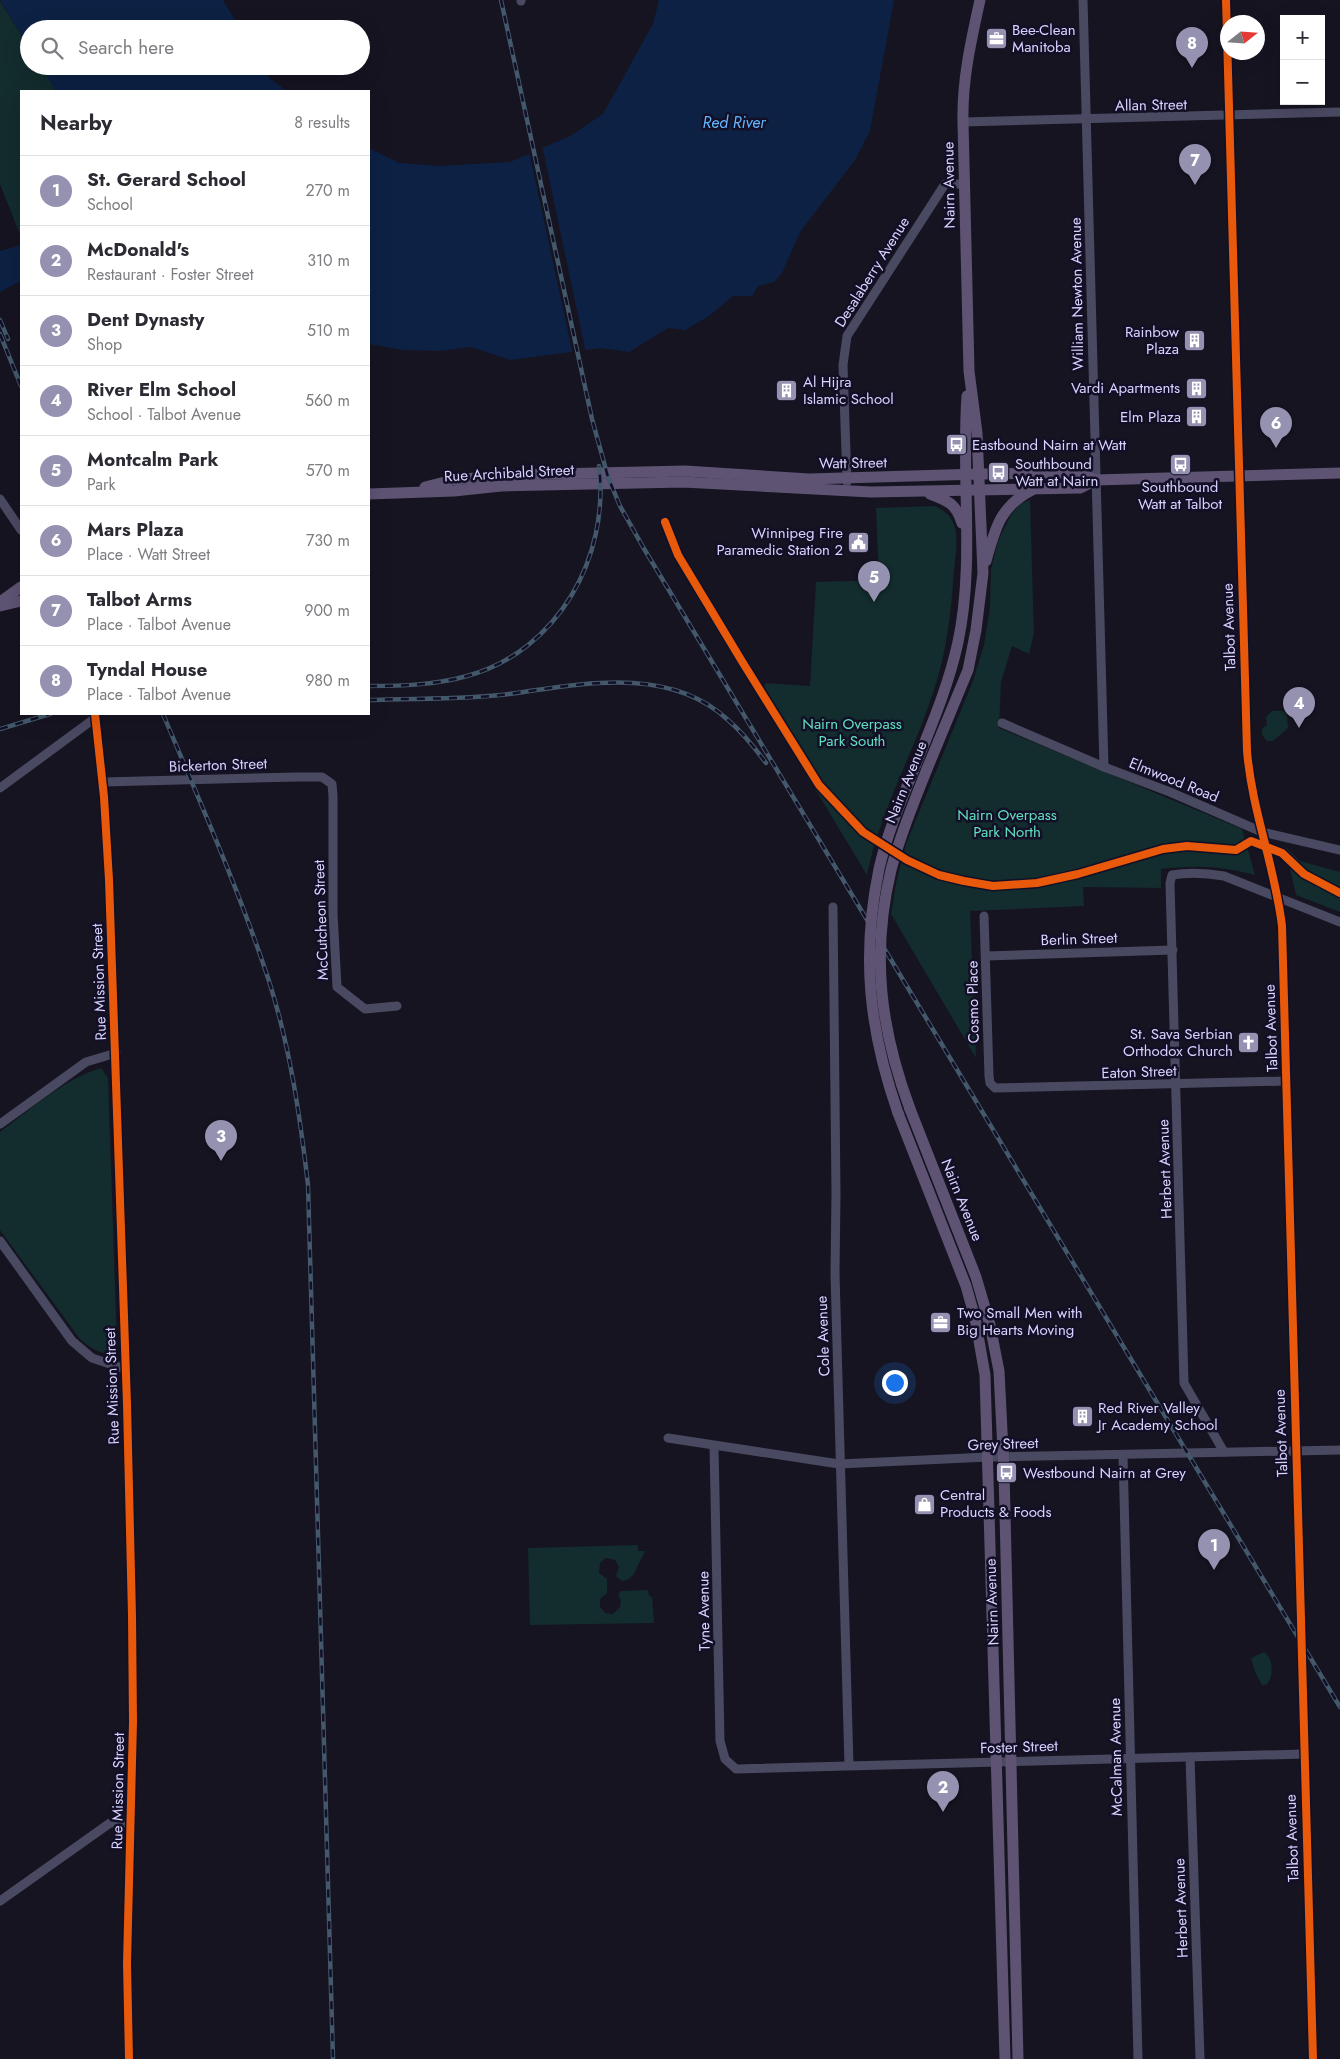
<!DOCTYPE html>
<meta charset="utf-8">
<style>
:root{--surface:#fff;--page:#f7f7f7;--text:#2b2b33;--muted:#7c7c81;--line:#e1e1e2;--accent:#9591b1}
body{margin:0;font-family:Jost,sans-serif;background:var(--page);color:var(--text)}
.controls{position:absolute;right:15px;top:15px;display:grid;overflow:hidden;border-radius:0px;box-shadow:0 5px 20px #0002}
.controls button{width:45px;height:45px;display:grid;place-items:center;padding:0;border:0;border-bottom:1px solid var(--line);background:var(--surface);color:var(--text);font:25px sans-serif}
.compass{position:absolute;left:1220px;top:15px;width:45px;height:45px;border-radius:50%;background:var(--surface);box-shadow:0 5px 20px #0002;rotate:73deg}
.you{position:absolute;left:894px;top:1382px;width:18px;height:18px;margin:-12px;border:4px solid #fff;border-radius:50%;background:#1a73e8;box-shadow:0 0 0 8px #1a73e833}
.badge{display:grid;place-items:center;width:32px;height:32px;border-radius:50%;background:var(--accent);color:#fff;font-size:16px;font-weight:700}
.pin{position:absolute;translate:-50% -41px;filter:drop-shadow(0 1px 2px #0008)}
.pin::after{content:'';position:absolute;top:26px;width:18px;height:15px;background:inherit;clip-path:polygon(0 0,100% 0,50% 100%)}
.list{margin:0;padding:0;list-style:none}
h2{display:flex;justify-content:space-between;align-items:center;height:65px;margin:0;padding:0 20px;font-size:21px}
h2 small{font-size:16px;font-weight:400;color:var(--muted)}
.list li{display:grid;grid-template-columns:32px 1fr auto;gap:15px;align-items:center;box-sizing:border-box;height:70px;padding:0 20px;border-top:1px solid var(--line)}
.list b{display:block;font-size:19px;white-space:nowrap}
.list p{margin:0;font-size:16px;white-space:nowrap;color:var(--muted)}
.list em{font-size:16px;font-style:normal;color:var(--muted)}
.icon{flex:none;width:28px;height:28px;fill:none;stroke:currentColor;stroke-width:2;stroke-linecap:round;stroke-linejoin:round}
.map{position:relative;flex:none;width:1340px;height:2059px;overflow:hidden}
.search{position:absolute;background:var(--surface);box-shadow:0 5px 20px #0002;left:20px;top:20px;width:350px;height:55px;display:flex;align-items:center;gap:12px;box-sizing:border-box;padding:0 18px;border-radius:28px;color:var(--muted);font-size:19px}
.panel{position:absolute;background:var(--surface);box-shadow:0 5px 20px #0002;left:20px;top:90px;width:350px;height:625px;border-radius:0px}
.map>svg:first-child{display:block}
.green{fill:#132c2d}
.water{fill:#0d2144}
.pier{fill:#161421}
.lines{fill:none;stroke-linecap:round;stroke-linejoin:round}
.minor{stroke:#4a4962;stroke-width:9}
.major{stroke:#5e5373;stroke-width:11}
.rail-casing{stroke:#43596b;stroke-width:4.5}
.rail{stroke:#130f26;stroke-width:2.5;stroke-dasharray:8;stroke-linecap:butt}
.major-bridge{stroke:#5e5373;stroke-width:11}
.cycleway-casing{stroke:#130f26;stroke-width:11}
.cycleway{stroke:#e8590c;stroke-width:8}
.labels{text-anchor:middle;stroke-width:5;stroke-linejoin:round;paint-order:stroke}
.poi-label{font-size:15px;fill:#d9d4ff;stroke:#130f26;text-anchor:start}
.street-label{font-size:15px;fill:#d9d4ff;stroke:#130f26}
.park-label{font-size:15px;fill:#5fe0c0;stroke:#130f26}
.water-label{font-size:16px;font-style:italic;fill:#62b6ff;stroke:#130f26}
</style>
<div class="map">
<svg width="1340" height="2059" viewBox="0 0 1340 2059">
<rect width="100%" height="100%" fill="#161421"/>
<g class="green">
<path d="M0 1 29 47V66H41L56 91H21V237L0 184Z"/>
<path d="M1030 500 1034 633 1029 654 1012 646 1001 682 999 728 1242 829 1255 875C1219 866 1198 865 1161 869V888L1083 887 1084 906 970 911 976 1058 891 914 896 883 906 844 973 681 984 645 990 607 991 569 998 541 1011 515 1020 504Z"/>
<path d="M935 506C964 519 956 545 954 571 951 612 947 651 934 690 914 753 880 810 867 875L759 696 766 683 810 686 816 582 879 580 876 508Z"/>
<path d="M1272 711H1284L1287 715 1288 728 1273 741H1267L1262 735V729L1267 725 1266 717Z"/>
<path d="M1285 847 1300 861 1340 872V912L1296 895Z"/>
<path d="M101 1068 108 1078 117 1346 113 1353C99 1355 90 1347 80 1339L0 1230V1132C31 1109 64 1079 101 1068Z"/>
<path d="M638 1545V1551H645L644 1554C637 1563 636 1580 622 1581L616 1576 619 1567 615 1560 606 1558 600 1563 599 1573 607 1579V1593L600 1599V1607L605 1613 613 1614 620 1607 621 1600 618 1595 621 1591 648 1590 649 1596 652 1597 654 1623 530 1625 528 1548Z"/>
<path d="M1264 1652C1274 1659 1274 1677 1266 1685H1262L1255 1672 1251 1658Z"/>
</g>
<g class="water">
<path d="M0 0H223L240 29H29V47Z"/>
<path d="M659 0H894L870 131 855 160 800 232 782 273 774 282 758 286 752 296H733L709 316 685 330 668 328 629 352 601 348 510 360 471 347 439 351 404 350 369 344V148L399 163 439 166 510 162 570 136 603 114 653 24Z"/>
<path d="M41 66H262L269 78 287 91H56Z"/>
<path d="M21 245V281L0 292V251Z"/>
</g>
<path class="pier" d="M542 145 586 353 573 355 529 151Z"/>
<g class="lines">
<g class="minor">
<path d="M521 0V1"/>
<path d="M1083 0 1104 767"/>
<path d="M1226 0 1247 751C1252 811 1275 867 1282 926L1313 2059"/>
<path d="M963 122 1340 112"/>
<path d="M847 482 843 365 847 336 945 184H964"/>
<path d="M0 499 21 530"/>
<path d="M95 714 104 797 109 880 127 1404 132 1616 133 1722 127 1963 129 2059"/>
<path d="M1002 723 1104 767 1170 792 1262 832 1340 850"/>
<path d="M103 782 297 777H322L332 784 333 796V913L337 987 365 1009 397 1006"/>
<path d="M0 788 95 718"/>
<path d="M833 907 836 1193 835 1274 849 1765"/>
<path d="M984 916 989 1076 990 1083 995 1088 1286 1081"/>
<path d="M986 956 1173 950"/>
<path d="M0 1124 86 1062 116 1053"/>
<path d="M0 1241 72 1341 92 1358 125 1369"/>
<path d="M668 1438 839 1464 988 1457 1340 1450"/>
<path d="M714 1446 720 1741 725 1759 736 1769 1304 1754"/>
<path d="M1224 1452 1184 1383 1170 883 1172 875C1190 872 1206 873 1224 876L1340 922"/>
<path d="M1123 1455 1138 2059"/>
<path d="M1190 1757 1200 2059"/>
<path d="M0 1901 110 1823H131"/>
</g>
<g class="major">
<path d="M425 487 453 480 509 475 685 471 809 479 980 474 1079 473 1096 480"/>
<path d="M369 494 454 491 501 486 683 482 871 492 1080 488 1096 480 1340 473"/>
<path d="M930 494C949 501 956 504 962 523"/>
<path d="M986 561C995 529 1000 506 1032 490"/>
<path d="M0 602 21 587"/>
<path d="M0 606 21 601"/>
<path d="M916 764C932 724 949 684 958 642 975 563 961 476 967 396"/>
<path d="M927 769 968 670 976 630 983 573 977 433 969 371 963 122C962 80 971 41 980 0"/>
<path d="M910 1109 976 1277 990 1325 999 1371 1004 1471 1018 2059"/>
<path d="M898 1113 966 1286 975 1318 985 1375 1005 2059"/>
</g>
<defs>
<g id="rail">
<path d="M501 0 592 419 608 477 620 506 643 547 1340 1707"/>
<path d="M0 320 8 339"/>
<path d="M0 334 21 386"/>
<path d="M369 686C402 686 435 685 467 676 558 651 610 557 599 466"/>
<path d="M369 700C415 698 463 700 509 694 581 684 669 665 728 720 742 732 755 748 766 763"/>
<path d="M163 714C200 802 239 890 269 981 290 1047 300 1116 308 1185L333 2059"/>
<path d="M0 729 50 714"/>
</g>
</defs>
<use href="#rail" class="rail-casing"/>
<use href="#rail" class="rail"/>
<g class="major-bridge">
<path d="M910 1109C880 1028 871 954 891 870 900 835 914 802 927 769"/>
<path d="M898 1113C869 1030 861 956 879 869 887 833 902 799 916 764"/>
</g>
<defs>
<g id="cycleway">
<path d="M1226 0 1247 751C1252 811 1275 867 1282 926L1313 2059"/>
<path d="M665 522 678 555 743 663 819 785 863 832 907 860 939 875 964 881 993 886 1037 883 1078 874 1163 849 1187 846 1236 850 1251 841 1282 853 1304 874 1340 893"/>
<path d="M95 714 104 797 109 880 127 1404 132 1616 133 1722 127 1963 129 2059"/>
</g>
</defs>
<use href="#cycleway" class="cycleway-casing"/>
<use href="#cycleway" class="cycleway"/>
</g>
<defs>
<symbol id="office-square" viewBox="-11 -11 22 22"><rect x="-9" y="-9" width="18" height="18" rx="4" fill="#9591b1" stroke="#130f26"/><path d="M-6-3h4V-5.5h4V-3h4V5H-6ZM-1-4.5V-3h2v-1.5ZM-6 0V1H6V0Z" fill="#fff"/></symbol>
<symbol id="building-square" viewBox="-11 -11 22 22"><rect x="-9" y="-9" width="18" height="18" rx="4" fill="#9591b1" stroke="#130f26"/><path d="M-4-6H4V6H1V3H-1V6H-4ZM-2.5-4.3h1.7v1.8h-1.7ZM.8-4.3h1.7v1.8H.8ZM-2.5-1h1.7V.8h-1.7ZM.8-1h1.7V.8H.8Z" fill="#fff"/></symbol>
<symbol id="bus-square" viewBox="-11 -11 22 22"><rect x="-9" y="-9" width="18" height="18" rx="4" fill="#9591b1" stroke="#130f26"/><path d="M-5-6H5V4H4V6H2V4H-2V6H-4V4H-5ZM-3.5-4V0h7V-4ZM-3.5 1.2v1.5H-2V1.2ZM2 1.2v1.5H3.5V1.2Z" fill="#fff"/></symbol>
<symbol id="civic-square" viewBox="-11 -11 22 22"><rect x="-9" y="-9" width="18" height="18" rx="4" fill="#9591b1" stroke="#130f26"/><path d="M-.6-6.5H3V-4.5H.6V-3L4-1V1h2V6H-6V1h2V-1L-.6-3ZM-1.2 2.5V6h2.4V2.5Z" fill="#fff"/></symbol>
<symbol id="church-square" viewBox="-11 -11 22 22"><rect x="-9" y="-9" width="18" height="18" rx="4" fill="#9591b1" stroke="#130f26"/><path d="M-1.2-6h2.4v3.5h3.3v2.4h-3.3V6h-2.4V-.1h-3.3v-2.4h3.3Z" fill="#fff"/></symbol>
<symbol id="shop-square" viewBox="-11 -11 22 22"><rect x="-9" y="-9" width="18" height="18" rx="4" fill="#9591b1" stroke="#130f26"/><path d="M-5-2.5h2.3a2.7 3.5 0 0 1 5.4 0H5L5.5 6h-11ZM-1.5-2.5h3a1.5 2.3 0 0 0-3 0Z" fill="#fff"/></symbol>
</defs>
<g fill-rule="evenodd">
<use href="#office-square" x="984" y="26" width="25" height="25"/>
<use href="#building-square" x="1182" y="328" width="25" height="25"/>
<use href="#building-square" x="1184" y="376" width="25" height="25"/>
<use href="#building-square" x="774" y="378" width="25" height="25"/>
<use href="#building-square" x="1184" y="404" width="25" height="25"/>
<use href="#bus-square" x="944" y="432" width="25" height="25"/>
<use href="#bus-square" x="1168" y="452" width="25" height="25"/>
<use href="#bus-square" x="986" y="460" width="25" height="25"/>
<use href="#civic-square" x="846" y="530" width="25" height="25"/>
<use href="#church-square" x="1236" y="1030" width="25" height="25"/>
<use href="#office-square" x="928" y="1310" width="25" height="25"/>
<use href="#building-square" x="1070" y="1404" width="25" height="25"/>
<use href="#bus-square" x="994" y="1460" width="25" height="25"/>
<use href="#shop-square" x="912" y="1492" width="25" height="25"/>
</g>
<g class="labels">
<g class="poi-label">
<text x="1012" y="35">Bee-Clean<tspan x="1012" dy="17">Manitoba</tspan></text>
<text x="1179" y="337" text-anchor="end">Rainbow<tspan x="1179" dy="17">Plaza</tspan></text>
<text x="803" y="387">Al Hijra<tspan x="803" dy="17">Islamic School</tspan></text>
<text x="1180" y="393" text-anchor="end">Vardi Apartments</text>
<text x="1181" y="422" text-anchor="end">Elm Plaza</text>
<text x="972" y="450">Eastbound Nairn at Watt</text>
<text x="1015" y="469">Southbound<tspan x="1015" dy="17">Watt at Nairn</tspan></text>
<text x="1180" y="492" text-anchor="middle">Southbound<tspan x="1180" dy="17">Watt at Talbot</tspan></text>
<text x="843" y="538" text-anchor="end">Winnipeg Fire<tspan x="843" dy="17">Paramedic Station 2</tspan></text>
<text x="1233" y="1039" text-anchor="end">St. Sava Serbian<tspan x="1233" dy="17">Orthodox Church</tspan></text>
<text x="957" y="1318">Two Small Men with<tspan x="957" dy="17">Big Hearts Moving</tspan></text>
<text x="1098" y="1413">Red River Valley<tspan x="1098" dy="17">Jr Academy School</tspan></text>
<text x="1023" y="1478">Westbound Nairn at Grey</text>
<text x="940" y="1500">Central<tspan x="940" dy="17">Products &amp; Foods</tspan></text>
</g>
<g class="street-label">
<text transform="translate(1151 105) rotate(-1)" y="5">Allan Street</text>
<text transform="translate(949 185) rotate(-91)" y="5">Nairn Avenue</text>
<text transform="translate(872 272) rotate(-58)" y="5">Desalaberry Avenue</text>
<text transform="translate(1077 294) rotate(-91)" y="5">William Newton Avenue</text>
<text transform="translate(853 463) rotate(-1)" y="5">Watt Street</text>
<text transform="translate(509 473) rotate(-3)" y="5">Rue Archibald Street</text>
<text transform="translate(1229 627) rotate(-92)" y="5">Talbot Avenue</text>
<text transform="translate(218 765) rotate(-2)" y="5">Bickerton Street</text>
<text transform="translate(1174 780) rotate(22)" y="5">Elmwood Road</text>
<text transform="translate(906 782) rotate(-68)" y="5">Nairn Avenue</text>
<text transform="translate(321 920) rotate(-92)" y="5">McCutcheon Street</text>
<text transform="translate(1079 939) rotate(-2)" y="5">Berlin Street</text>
<text transform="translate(99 982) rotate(-92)" y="5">Rue Mission Street</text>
<text transform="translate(973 1002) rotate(-91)" y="5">Cosmo Place</text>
<text transform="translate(1271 1028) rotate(-92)" y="5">Talbot Avenue</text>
<text transform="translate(1139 1072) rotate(-2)" y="5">Eaton Street</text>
<text transform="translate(1165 1169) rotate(-92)" y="5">Herbert Avenue</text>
<text transform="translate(962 1200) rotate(68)" y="5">Nairn Avenue</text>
<text transform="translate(823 1336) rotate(-92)" y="5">Cole Avenue</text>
<text transform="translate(112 1386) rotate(-92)" y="5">Rue Mission Street</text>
<text transform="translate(1281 1433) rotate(-92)" y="5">Talbot Avenue</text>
<text transform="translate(1003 1444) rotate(-2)" y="5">Grey Street</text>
<text transform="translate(992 1602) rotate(-92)" y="5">Nairn Avenue</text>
<text transform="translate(704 1611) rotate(-91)" y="5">Tyne Avenue</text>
<text transform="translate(1019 1747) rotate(-2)" y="5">Foster Street</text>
<text transform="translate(1116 1757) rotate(-91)" y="5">McCalman Avenue</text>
<text transform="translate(118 1791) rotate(-89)" y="5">Rue Mission Street</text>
<text transform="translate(1292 1838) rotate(-92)" y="5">Talbot Avenue</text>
<text transform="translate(1181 1908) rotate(-92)" y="5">Herbert Avenue</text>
</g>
<g class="park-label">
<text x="852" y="729">Nairn Overpass<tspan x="852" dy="17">Park South</tspan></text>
<text x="1007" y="820">Nairn Overpass<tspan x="1007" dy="17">Park North</tspan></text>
</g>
<g class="water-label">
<text x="734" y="128">Red River</text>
</g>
</g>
</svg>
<div class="controls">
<button>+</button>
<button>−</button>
</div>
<svg class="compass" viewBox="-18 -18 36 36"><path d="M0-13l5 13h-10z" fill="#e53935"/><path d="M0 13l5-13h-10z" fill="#7c7c81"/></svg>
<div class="you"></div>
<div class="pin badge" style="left:1214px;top:1570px">1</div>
<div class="pin badge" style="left:943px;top:1812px">2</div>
<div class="pin badge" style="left:221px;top:1161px">3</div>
<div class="pin badge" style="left:1299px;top:728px">4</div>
<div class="pin badge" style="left:874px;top:602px">5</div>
<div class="pin badge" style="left:1276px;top:448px">6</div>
<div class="pin badge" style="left:1195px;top:185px">7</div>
<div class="pin badge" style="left:1192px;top:68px">8</div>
<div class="search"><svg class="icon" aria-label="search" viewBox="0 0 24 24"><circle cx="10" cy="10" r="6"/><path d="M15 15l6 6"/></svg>Search here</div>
<section class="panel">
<h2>Nearby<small>8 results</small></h2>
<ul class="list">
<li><span class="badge">1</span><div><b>St. Gerard School</b><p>School</p></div><em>270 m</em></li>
<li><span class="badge">2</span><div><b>McDonald's</b><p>Restaurant · Foster Street</p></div><em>310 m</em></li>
<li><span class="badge">3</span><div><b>Dent Dynasty</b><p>Shop</p></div><em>510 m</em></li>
<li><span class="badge">4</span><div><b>River Elm School</b><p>School · Talbot Avenue</p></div><em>560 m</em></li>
<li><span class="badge">5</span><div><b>Montcalm Park</b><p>Park</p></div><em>570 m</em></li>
<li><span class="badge">6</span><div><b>Mars Plaza</b><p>Place · Watt Street</p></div><em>730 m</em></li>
<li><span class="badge">7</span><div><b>Talbot Arms</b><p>Place · Talbot Avenue</p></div><em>900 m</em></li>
<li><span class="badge">8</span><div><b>Tyndal House</b><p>Place · Talbot Avenue</p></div><em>980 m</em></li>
</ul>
</section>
</div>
